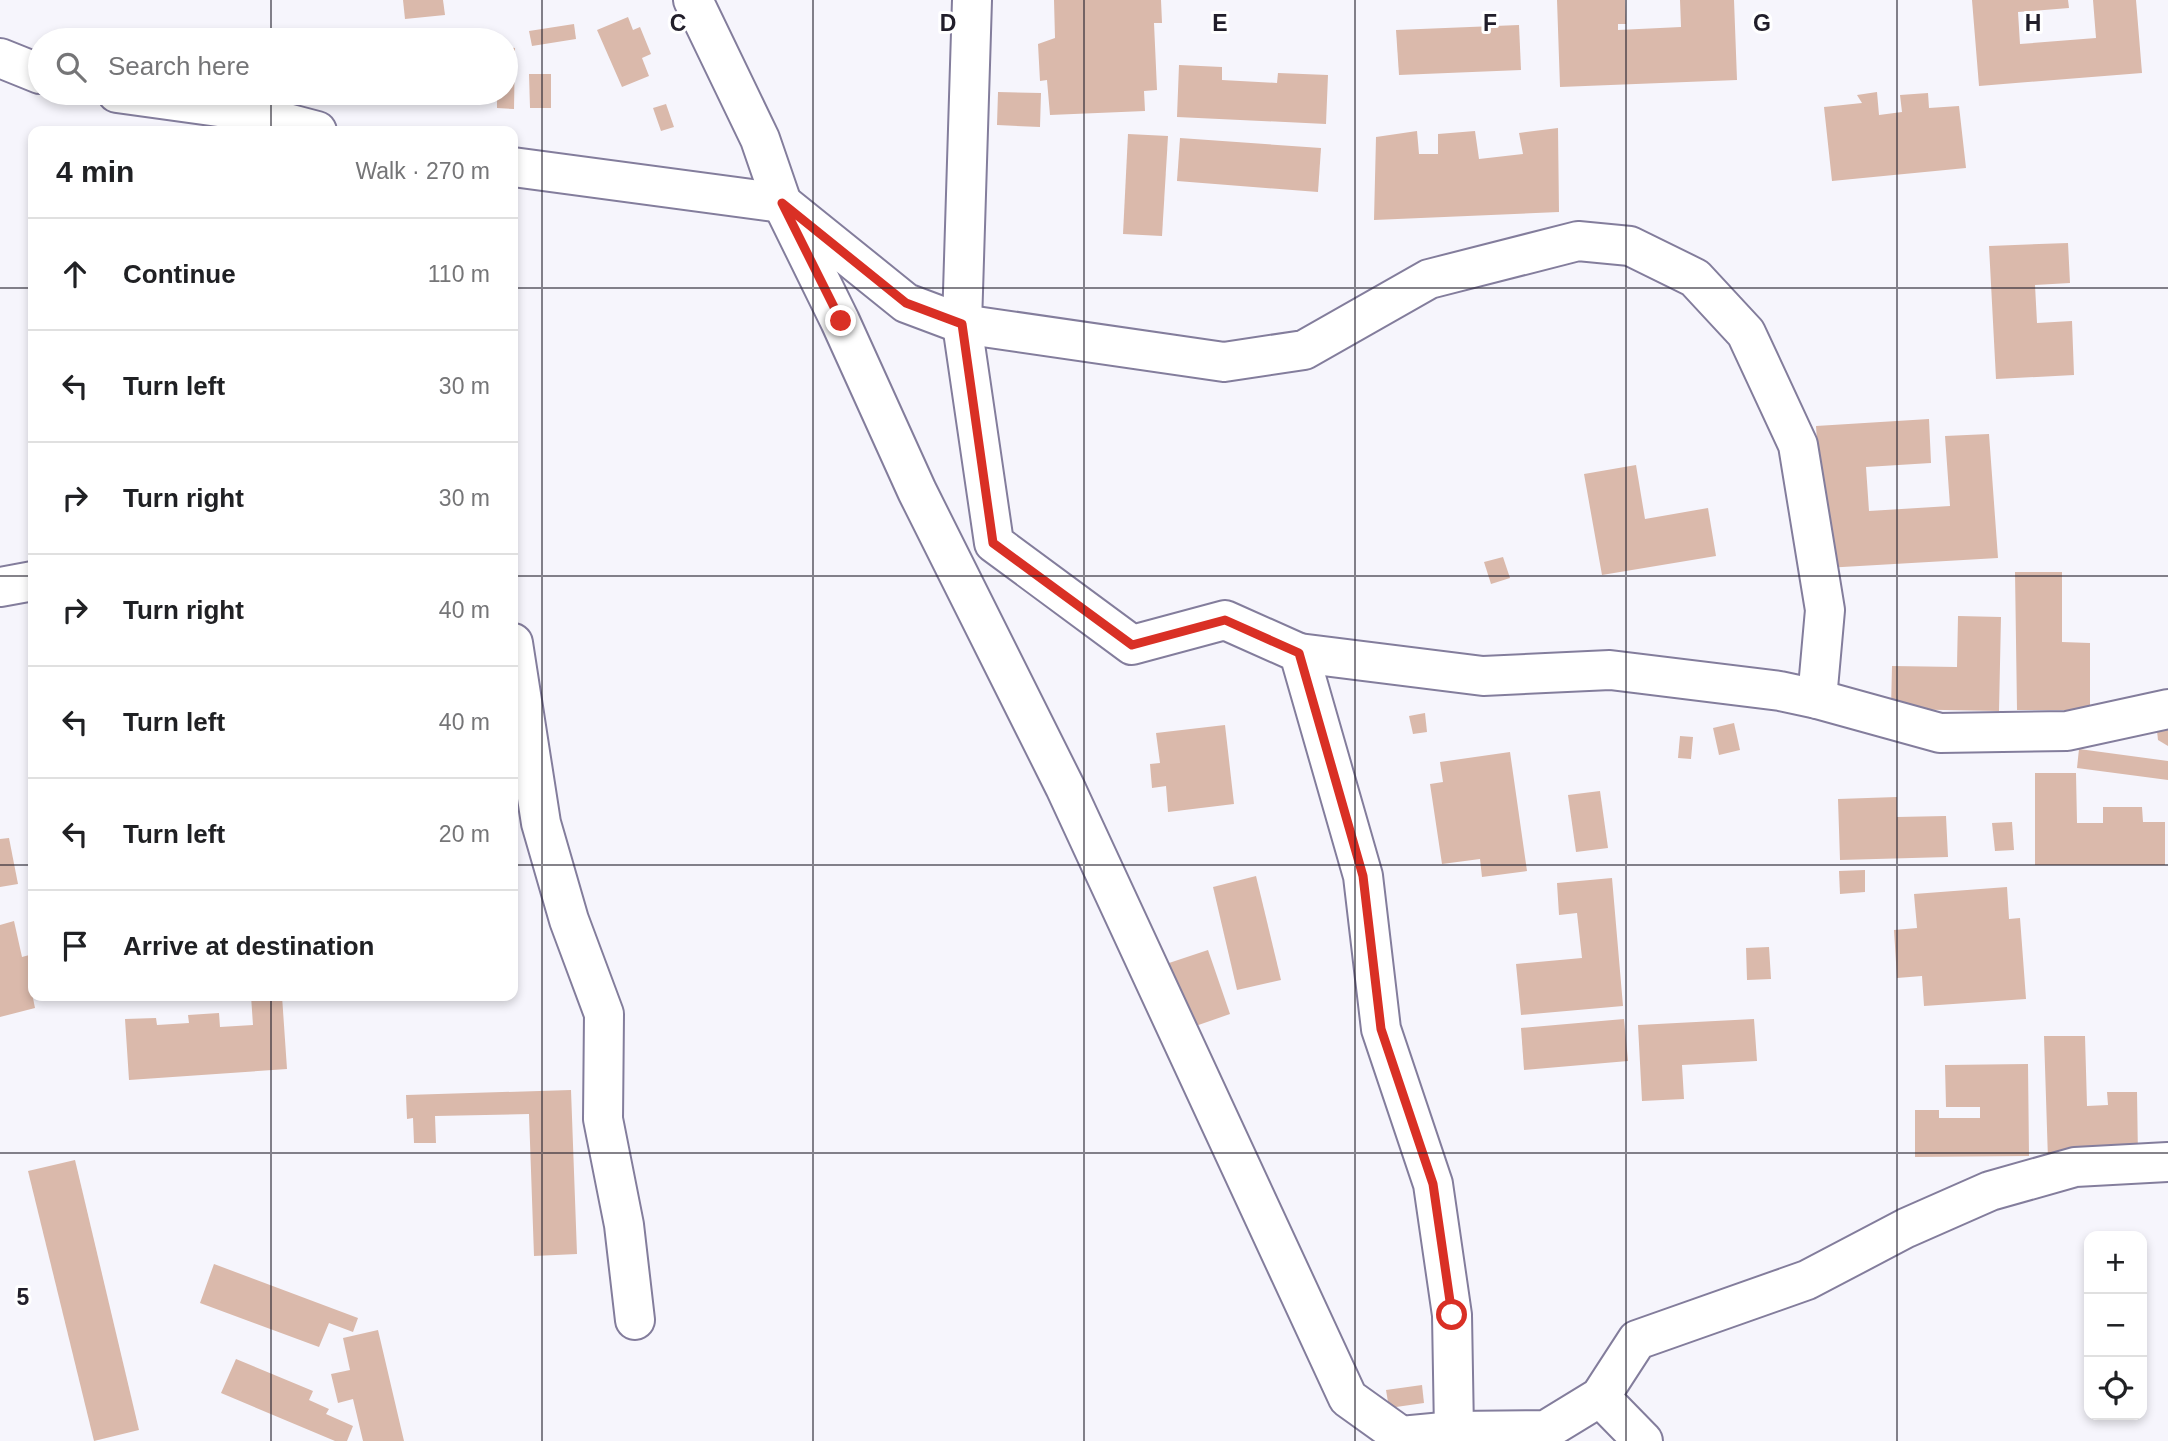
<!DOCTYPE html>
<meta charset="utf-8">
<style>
:root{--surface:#fff;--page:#f2f2f2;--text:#202124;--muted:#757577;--line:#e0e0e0}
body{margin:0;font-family:Helvetica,sans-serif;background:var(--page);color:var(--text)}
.controls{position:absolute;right:21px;bottom:21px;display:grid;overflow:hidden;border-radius:14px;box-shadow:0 4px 10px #0003}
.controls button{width:63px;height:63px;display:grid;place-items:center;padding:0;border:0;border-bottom:2px solid var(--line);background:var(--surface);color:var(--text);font:35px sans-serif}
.stop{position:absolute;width:21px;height:21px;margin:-16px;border:5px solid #d93025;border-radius:50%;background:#fff}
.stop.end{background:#d93025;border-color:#fff;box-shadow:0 2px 7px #0008}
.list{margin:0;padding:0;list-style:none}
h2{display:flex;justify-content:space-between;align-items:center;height:91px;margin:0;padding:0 28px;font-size:30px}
h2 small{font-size:23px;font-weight:400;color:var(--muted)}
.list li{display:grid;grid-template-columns:46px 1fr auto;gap:21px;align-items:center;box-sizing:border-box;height:112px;padding:0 28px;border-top:2px solid var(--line)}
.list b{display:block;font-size:26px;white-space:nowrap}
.list em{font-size:23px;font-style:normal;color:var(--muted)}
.icon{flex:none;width:38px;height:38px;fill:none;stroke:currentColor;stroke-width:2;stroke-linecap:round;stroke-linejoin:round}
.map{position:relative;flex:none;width:2168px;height:1441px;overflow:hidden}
.search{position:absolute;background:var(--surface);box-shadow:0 4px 10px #0003;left:28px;top:28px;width:490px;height:77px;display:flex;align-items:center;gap:18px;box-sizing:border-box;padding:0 24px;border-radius:38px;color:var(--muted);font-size:26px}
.panel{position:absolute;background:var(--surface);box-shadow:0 4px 10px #0003;left:28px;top:126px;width:490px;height:875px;border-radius:14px}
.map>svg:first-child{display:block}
.building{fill:#dab9ab}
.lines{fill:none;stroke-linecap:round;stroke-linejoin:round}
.minor-casing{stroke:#837d9c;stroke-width:42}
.minor{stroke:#fff;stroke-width:38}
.route{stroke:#d93025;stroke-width:9}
.grid{fill:none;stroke:#211e2a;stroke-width:2;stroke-opacity:0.55}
.grid-label{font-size:23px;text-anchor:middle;font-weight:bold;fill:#211e2a;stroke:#fff;stroke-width:6;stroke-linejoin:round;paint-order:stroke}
</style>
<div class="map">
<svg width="2168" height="1441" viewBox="0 0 2168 1441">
<rect width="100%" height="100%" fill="#f6f5fc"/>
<g class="building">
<path d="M403 0H443L445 15 405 19Z"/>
<path d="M1054 0H1161L1162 23H1154L1157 90 1144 91 1145 111 1050 115 1047 80 1040 81 1038 44 1055 38Z"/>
<path d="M1557 0H1625L1626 24H1618V30L1681 27 1680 0H1734L1737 80 1560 87Z"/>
<path d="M1972 0H2068L2069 8 2018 12 2020 44 2096 38 2093 0H2136L2142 73 1979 86Z"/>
<path d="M628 17 633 30 640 27 651 54 642 58 649 76 622 87 597 30Z"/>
<path d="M574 24 576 39 532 46 529 31Z"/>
<path d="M1519 25 1521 70 1399 75 1396 30Z"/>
<path d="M506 47 515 48 514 109 497 108V99H483V93H506Z"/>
<path d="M1179 65 1222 67V80L1277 83 1278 73 1328 75 1326 124 1177 117Z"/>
<path d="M529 74H551V108H530Z"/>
<path d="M998 92 1041 93 1040 127 997 125Z"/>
<path d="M1877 92 1879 115 1902 112 1900 95 1928 93 1929 108 1959 106 1966 168 1832 181 1824 107 1862 103 1857 95Z"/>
<path d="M666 104 674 127 661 131 653 108Z"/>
<path d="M1558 128 1559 212 1374 220 1376 137 1417 131 1419 154H1438V134L1475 131 1479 159 1523 154 1519 133Z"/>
<path d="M1128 134 1168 136 1162 236 1123 234Z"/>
<path d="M1180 138 1321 148 1318 192 1177 181Z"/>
<path d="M2068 243 2070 283 2035 285 2037 323 2072 321 2074 375 1996 379 1989 246Z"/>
<path d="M1929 419 1931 463 1866 467 1869 511 1950 506 1945 436 1989 434 1998 558 1825 568 1816 426Z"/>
<path d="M1636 465 1645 519 1708 508 1716 556 1602 575 1584 474Z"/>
<path d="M1503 557 1510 578 1491 584 1484 562Z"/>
<path d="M2015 572H2062V642L2090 643V710H2017Z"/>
<path d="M1958 616 2001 617 1999 711 1891 709 1892 666 1957 667Z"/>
<path d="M1425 713 1427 732 1413 734 1409 716Z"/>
<path d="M2168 720V746L2158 740 2157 731 2161 724Z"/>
<path d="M1734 723 1740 750 1719 755 1713 728Z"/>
<path d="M1225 725 1234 804 1168 812 1166 786 1152 788 1150 764 1160 763 1156 733Z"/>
<path d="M1680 736 1693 737 1691 759 1678 758Z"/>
<path d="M2079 749 2168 761V780L2077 768Z"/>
<path d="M1510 752 1527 871 1482 877 1480 859 1442 864 1430 784 1443 782 1440 762Z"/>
<path d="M2035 773H2076L2077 823H2103V807H2142L2143 822H2165V865H2035Z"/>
<path d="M1600 791 1608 848 1576 852 1568 795Z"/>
<path d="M1897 797V817L1946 816 1948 857 1840 860 1838 799Z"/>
<path d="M2012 822 2014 850 1995 851 1992 823Z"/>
<path d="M9 838 18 884 0 887V839Z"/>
<path d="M1865 870V892L1840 894 1839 871Z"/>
<path d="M1256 876 1281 980 1237 990 1213 887Z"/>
<path d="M1612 878 1623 1006 1521 1015 1516 964 1582 958 1577 913 1559 915 1557 883Z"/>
<path d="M2007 887 2009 919 2020 918 2026 999 1924 1006 1922 976 1897 978 1894 930 1917 928 1914 894Z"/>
<path d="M14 921 22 957 33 954 32 993 35 1008 0 1017V925Z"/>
<path d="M1769 947 1771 979 1747 980 1746 948Z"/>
<path d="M1208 950 1230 1014 1187 1029 1166 964Z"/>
<path d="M251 996H282L287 1069 129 1080 125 1019 156 1018 157 1025 189 1023 188 1015 219 1013 220 1027 253 1025Z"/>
<path d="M1624 1019 1628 1061 1524 1070 1521 1028Z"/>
<path d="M1754 1019 1757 1061 1682 1065 1684 1099 1642 1101 1638 1025Z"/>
<path d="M2044 1036H2085L2087 1106 2108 1105 2107 1092H2137L2138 1158 2048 1160Z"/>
<path d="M2028 1064 2029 1156 1915 1157V1110H1939V1118H1980V1107H1946L1945 1065Z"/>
<path d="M571 1090 577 1254 534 1256 529 1114 435 1116 436 1143H414L413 1118 407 1119 406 1095Z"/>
<path d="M75 1160 139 1430 94 1441 28 1171Z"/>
<path d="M214 1264 358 1318 353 1332 329 1323 319 1347 200 1303Z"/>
<path d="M378 1330 404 1441H363L353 1399 338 1403 331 1374 350 1370 343 1338Z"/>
<path d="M236 1359 313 1391 309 1400 329 1409 326 1414 353 1426 347 1441H335L221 1393Z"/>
<path d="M1422 1385 1424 1403 1389 1408 1386 1390Z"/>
</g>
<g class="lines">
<defs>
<g id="minor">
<path d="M693 0 760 139 782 203 840 321 917 491 1065 787 1348 1398 1401 1436 1454 1431 1546 1430 1600 1397 1637 1340 1807 1280 1906 1228 1990 1191 2075 1167 2168 1162"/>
<path d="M972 0 962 324 994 543 1132 645 1225 620 1299 653 1363 876 1381 1029 1433 1184 1452 1315 1454 1431"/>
<path d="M0 58 40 74"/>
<path d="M117 93 233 109 317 131"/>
<path d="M513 167 782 203 906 303 962 324 1224 362 1304 350 1429 279 1578 241 1630 246 1695 278 1746 333 1798 445 1825 610 1817 699"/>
<path d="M0 587 33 581"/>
<path d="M513 643 541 823 569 920 604 1014 603 1119 624 1225 635 1320"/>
<path d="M1299 653 1483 676 1610 670 1780 691 1817 699 1940 733 2067 731 2168 709"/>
<path d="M1600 1397 1643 1441"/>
</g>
</defs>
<use href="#minor" class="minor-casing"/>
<use href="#minor" class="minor"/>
</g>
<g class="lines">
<path class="route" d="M841 321 782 203 906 303 962 324 993 543 1132 645 1225 620 1299 653 1363 876 1381 1029 1433 1184 1452 1315"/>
</g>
<path class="grid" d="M271 0V40M542 0V1441M813 0V1441M1084 0V1441M1355 0V1441M1626 0V1441M1897 0V1441M271 93V131M0 288H33M513 288H2168M0 576H33M513 576H2168M0 865H33M513 865H2168M271 996V1441M0 1153H2168"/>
<g class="grid-label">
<text x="678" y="31">C</text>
<text x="948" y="31">D</text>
<text x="1220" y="31">E</text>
<text x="1490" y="31">F</text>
<text x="1762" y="31">G</text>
<text x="2033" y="31">H</text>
<text x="23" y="1305">5</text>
</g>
</svg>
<div class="controls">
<button>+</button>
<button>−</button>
<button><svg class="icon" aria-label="locate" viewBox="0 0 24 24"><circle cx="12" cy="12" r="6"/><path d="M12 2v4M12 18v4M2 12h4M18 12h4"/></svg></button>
</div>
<div class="stop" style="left:1452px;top:1315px"></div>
<div class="stop end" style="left:841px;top:321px"></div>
<div class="search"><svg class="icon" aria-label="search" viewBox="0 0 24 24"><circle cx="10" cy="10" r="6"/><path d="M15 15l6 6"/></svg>Search here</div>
<section class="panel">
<h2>4 min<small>Walk · 270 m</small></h2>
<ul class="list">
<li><svg class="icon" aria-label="ahead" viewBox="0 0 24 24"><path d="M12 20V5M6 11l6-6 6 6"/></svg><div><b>Continue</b></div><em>110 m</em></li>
<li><svg class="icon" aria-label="left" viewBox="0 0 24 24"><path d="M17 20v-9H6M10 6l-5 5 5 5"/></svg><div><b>Turn left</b></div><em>30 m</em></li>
<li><svg class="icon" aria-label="right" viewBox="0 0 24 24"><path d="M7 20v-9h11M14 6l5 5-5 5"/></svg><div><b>Turn right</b></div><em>30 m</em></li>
<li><svg class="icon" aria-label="right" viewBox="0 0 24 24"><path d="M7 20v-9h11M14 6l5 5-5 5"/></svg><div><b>Turn right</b></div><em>40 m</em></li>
<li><svg class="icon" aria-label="left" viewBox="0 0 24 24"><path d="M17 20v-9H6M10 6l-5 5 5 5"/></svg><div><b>Turn left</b></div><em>40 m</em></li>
<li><svg class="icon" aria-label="left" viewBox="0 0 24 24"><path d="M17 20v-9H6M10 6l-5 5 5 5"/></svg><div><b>Turn left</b></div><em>20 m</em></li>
<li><svg class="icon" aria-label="arrive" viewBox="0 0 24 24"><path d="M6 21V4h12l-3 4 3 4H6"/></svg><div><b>Arrive at destination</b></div></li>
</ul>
</section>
</div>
